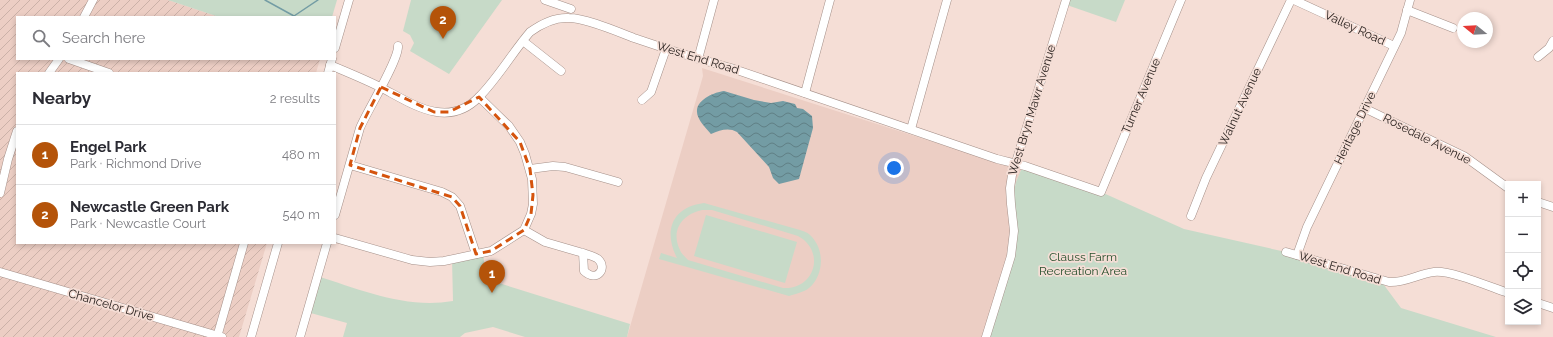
<!DOCTYPE html>
<meta charset="utf-8">
<style>
:root{--surface:#fff;--page:#f7f7f7;--text:#2b2b33;--muted:#7c7c81;--line:#e1e1e2;--accent:#b45309}
body{margin:0;font-family:Raleway,sans-serif;background:var(--page);color:var(--text)}
.controls{position:absolute;right:12px;bottom:12px;display:grid;overflow:hidden;border-radius:0px;box-shadow:0 2px 6px #0003}
.controls button{width:36px;height:36px;display:grid;place-items:center;padding:0;border:0;border-bottom:1px solid var(--line);background:var(--surface);color:var(--text);font:20px sans-serif}
.compass{position:absolute;left:1457px;top:12px;width:36px;height:36px;border-radius:50%;background:var(--surface);box-shadow:0 2px 6px #0003;rotate:288deg}
.you{position:absolute;left:894px;top:168px;width:14px;height:14px;margin:-10px;border:3px solid #fff;border-radius:50%;background:#1a73e8;box-shadow:0 0 0 6px #1a73e833}
.badge{display:grid;place-items:center;width:26px;height:26px;border-radius:50%;background:var(--accent);color:#fff;font-size:13px;font-weight:700}
.pin{position:absolute;translate:-50% -33px;filter:drop-shadow(0 1px 2px #0008)}
.pin::after{content:'';position:absolute;top:21px;width:14px;height:12px;background:inherit;clip-path:polygon(0 0,100% 0,50% 100%)}
.list{margin:0;padding:0;list-style:none}
h2{display:flex;justify-content:space-between;align-items:center;height:52px;margin:0;padding:0 16px;font-size:17px}
h2 small{font-size:13px;font-weight:400;color:var(--muted)}
.list li{display:grid;grid-template-columns:26px 1fr auto;gap:12px;align-items:center;box-sizing:border-box;height:60px;padding:0 16px;border-top:1px solid var(--line)}
.list b{display:block;font-size:15px;white-space:nowrap}
.list p{margin:0;font-size:13px;white-space:nowrap;color:var(--muted)}
.list em{font-size:13px;font-style:normal;color:var(--muted)}
.icon{flex:none;width:22px;height:22px;fill:none;stroke:currentColor;stroke-width:2;stroke-linecap:round;stroke-linejoin:round}
.map{position:relative;flex:none;width:1553px;height:337px;overflow:hidden}
.search{position:absolute;background:var(--surface);box-shadow:0 2px 6px #0003;left:16px;top:16px;width:320px;height:44px;display:flex;align-items:center;gap:10px;box-sizing:border-box;padding:0 14px;border-radius:0px;color:var(--muted);font-size:15px}
.panel{position:absolute;background:var(--surface);box-shadow:0 2px 6px #0003;left:16px;top:72px;width:320px;height:172px;border-radius:0px}
.map>svg:first-child{display:block}
.built{fill:#eccec4}
.industrial{fill:url(#industrial-furrows)}
.park{fill:#c7dac8;fill-rule:evenodd}
.water{fill:url(#water-waves)}
.lines{fill:none;stroke-linecap:round;stroke-linejoin:round}
.stream{stroke:#739ca4;stroke-width:1.5}
.minor-casing{stroke:#a59089;stroke-width:9}
.minor{stroke:#fff;stroke-width:8}
.marked{fill:none;stroke:#d5540e;stroke-width:3;stroke-dasharray:8 5;stroke-linejoin:round}
.labels{text-anchor:middle;stroke-width:3.5;stroke-linejoin:round;paint-order:stroke}
.street-label{font-size:12px;fill:#2b2320;stroke:#f5ded6}
.park-label{font-size:12px;fill:#234d29;stroke:#f5ded6}
</style>
<div class="map">
<svg width="1553" height="337" viewBox="0 0 1553 337">
<defs>
<pattern id="industrial-furrows" width="10" height="10" patternUnits="userSpaceOnUse"><rect width="10" height="10" fill="#eccec4"/><path d="M-1 1l2-2M0 10L10 0M9 11l2-2" fill="none" stroke="#cbb1a8"/></pattern>
<pattern id="water-waves" width="16" height="10" patternUnits="userSpaceOnUse"><rect width="16" height="10" fill="#739ca4"/><path d="M0 5q4-4 8 0t8 0" fill="none" stroke="#5f7f85"/></pattern>
</defs>
<rect width="100%" height="100%" fill="#f5ded6"/>
<path class="built" d="M702 68 1021 170 1016 182 1011 203 1014 231 986 337H627L703 76Z"/>
<path class="industrial" d="M0 0H168L219 17H17V59H320L316 73H17V243H267L239 337H0Z"/>
<g class="park">
<path d="M168 0H337L332 17H219Z"/>
<path d="M411 0H502L449 74 410 51 414 43 410 35 403 31Z"/>
<path d="M1066 0H1125L1116 22 1064 4Z"/>
<path d="M1021 170H1027L1101 192 1184 229 1286 252 1381 281 1401 308 1496 337H986L1011 256V204L1016 182Z"/>
<path d="M704 203 800 230C803 231 809 233 811 236 825 250 824 275 809 288 804 292 795 294 789 296L659 259 661 253 677 258C663 231 672 207 704 203ZM702 210H712L798 236C826 251 815 290 783 288L688 260C685 257 681 253 680 250 670 230 683 214 702 210Z"/>
<path d="M706 215 797 242 785 283 694 256Z"/>
<path d="M483 253 486 279 630 324 627 337H525L493 327 465 333 460 337H343L347 323 307 312 317 276C362 290 405 309 453 301L452 259Z"/>
</g>
<path class="water" d="M724 91 754 100 771 103 783 101 795 104 797 108 803 109 812 116 813 128 799 179 779 184 773 178 769 167 737 132C729 127 720 130 711 134 706 128 696 119 697 110 698 99 715 92 724 91Z"/>
<g class="lines">
<path class="stream" d="M265 0 294 16 318 0"/>
<defs>
<g id="minor">
<path d="M545 0 571 9"/>
<path d="M1294 0 1394 46"/>
<path d="M1407 10 1453 28"/>
<path d="M84 17 93 0"/>
<path d="M523 41 561 71"/>
<path d="M335 48 349 0"/>
<path d="M1538 57 1549 48 1553 41"/>
<path d="M69 59 109 73"/>
<path d="M698 59 714 0"/>
<path d="M330 65C347 72 364 79 380 87 411 103 447 130 479 97 498 78 512 53 530 32 541 24 555 17 569 18 586 18 618 32 634 38 666 49 698 59 731 68L997 159 1025 166 1101 192 1181 0"/>
<path d="M49 73 59 59"/>
<path d="M328 73 332 59"/>
<path d="M805 93 830 0"/>
<path d="M642 100 651 92 666 49"/>
<path d="M1364 108 1464 156 1508 188"/>
<path d="M911 129 947 0"/>
<path d="M350 165 442 192 452 197 460 206 476 254"/>
<path d="M530 169 553 166 565 167 618 182"/>
<path d="M0 193 8 159 17 131"/>
<path d="M1538 202 1553 207"/>
<path d="M335 215 360 128C367 111 399 60 398 46"/>
<path d="M1191 216 1206 178 1291 0"/>
<path d="M524 230 545 242 583 253 584 271C597 283 608 268 598 259 594 256 588 255 583 253"/>
<path d="M335 238 412 260 430 262 444 261 491 251 524 230 531 214 533 204 532 179 525 154 520 142 509 126 479 97"/>
<path d="M1286 252 1389 282C1405 283 1418 274 1434 272 1451 270 1490 287 1508 293"/>
<path d="M1297 255 1307 227 1401 33 1410 0"/>
<path d="M0 272 222 337"/>
<path d="M1538 303 1553 308"/>
<path d="M217 337 244 243"/>
<path d="M251 337 278 243"/>
<path d="M300 337 327 243"/>
<path d="M986 337 1011 256 1014 231 1011 204 1010 188 1012 175 1066 0"/>
</g>
</defs>
<use href="#minor" class="minor-casing"/>
<use href="#minor" class="minor"/>
</g>
<path class="marked" d="M381 87 434 112H449L479 97 520 142 530 169 533 195 531 214 524 230 491 251 476 254 460 206 452 197 350 165 360 128Z"/>
<g class="labels">
<g class="street-label">
<text transform="translate(1355 28) rotate(25)" y="4">Valley Road</text>
<text transform="translate(698 58) rotate(17)" y="4">West End Road</text>
<text transform="translate(1141 96) rotate(-67)" y="4">Turner Avenue</text>
<text transform="translate(1240 107) rotate(-65)" y="4">Walnut Avenue</text>
<text transform="translate(1032 110) rotate(-73)" y="4">West Bryn Mawr Avenue</text>
<text transform="translate(1355 128) rotate(-64)" y="4">Heritage Drive</text>
<text transform="translate(1427 139) rotate(27)" y="4">Rosedale Avenue</text>
<text transform="translate(1340 268) rotate(17)" y="4">West End Road</text>
<text transform="translate(111 305) rotate(16)" y="4">Chancelor Drive</text>
</g>
<g class="park-label">
<text x="1083" y="261">Clauss Farm<tspan x="1083" dy="14">Recreation Area</tspan></text>
</g>
</g>
</svg>
<div class="controls">
<button>+</button>
<button>−</button>
<button><svg class="icon" aria-label="locate" viewBox="0 0 24 24"><circle cx="12" cy="12" r="6"/><path d="M12 2v4M12 18v4M2 12h4M18 12h4"/></svg></button>
<button><svg class="icon" aria-label="layers" viewBox="0 0 24 24"><path d="M12 4l9 5-9 5-9-5zM3 14l9 5 9-5"/></svg></button>
</div>
<svg class="compass" viewBox="-18 -18 36 36"><path d="M0-13l5 13h-10z" fill="#e53935"/><path d="M0 13l5-13h-10z" fill="#7c7c81"/></svg>
<div class="you"></div>
<div class="pin badge" style="left:492px;top:293px">1</div>
<div class="pin badge" style="left:443px;top:39px">2</div>
<div class="search"><svg class="icon" aria-label="search" viewBox="0 0 24 24"><circle cx="10" cy="10" r="6"/><path d="M15 15l6 6"/></svg>Search here</div>
<section class="panel">
<h2>Nearby<small>2 results</small></h2>
<ul class="list">
<li><span class="badge">1</span><div><b>Engel Park</b><p>Park · Richmond Drive</p></div><em>480 m</em></li>
<li><span class="badge">2</span><div><b>Newcastle Green Park</b><p>Park · Newcastle Court</p></div><em>540 m</em></li>
</ul>
</section>
</div>
